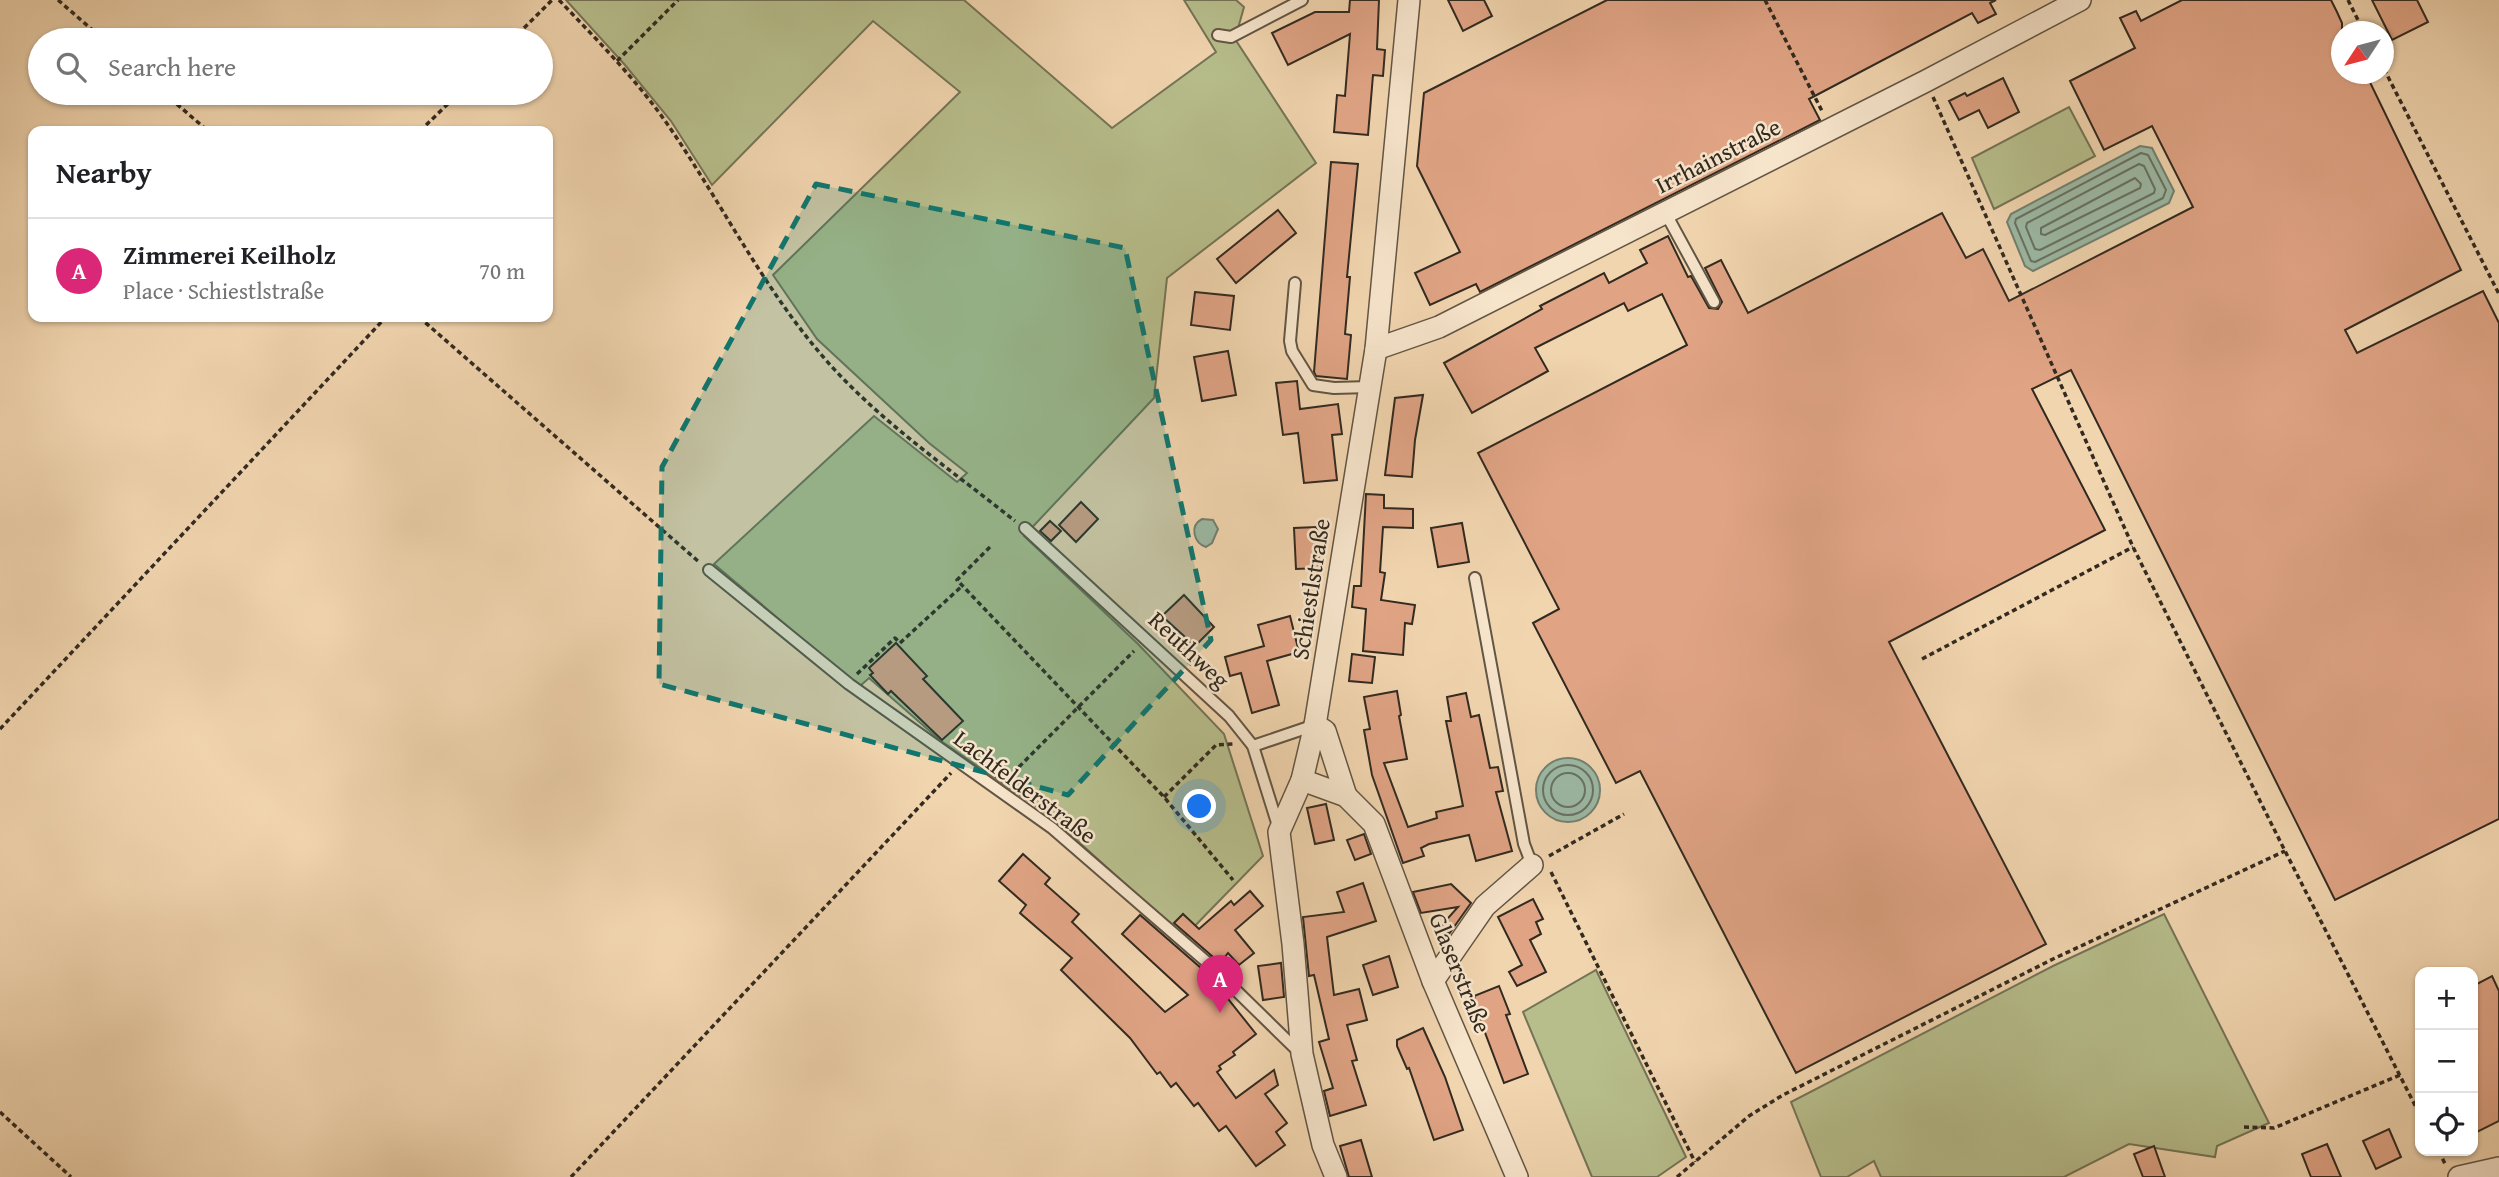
<!DOCTYPE html>
<meta charset="utf-8">
<style>
:root{--surface:#fff;--page:#f6f6f6;--text:#202124;--muted:#757577;--line:#e0e0e0;--accent:#db2777}
body{margin:0;font-family:"Gentium Book Plus",serif;background:var(--page);color:var(--text)}
.controls{position:absolute;right:21px;bottom:21px;display:grid;overflow:hidden;border-radius:14px;box-shadow:0 2px 5px #0004}
.controls button{width:63px;height:63px;display:grid;place-items:center;padding:0;border:0;border-bottom:2px solid var(--line);background:var(--surface);color:var(--text);font:35px sans-serif}
.compass{position:absolute;left:2331px;top:21px;width:63px;height:63px;border-radius:50%;background:var(--surface);box-shadow:0 2px 5px #0004;rotate:234deg}
.you{position:absolute;left:1200px;top:807px;width:24px;height:24px;margin:-18px;border:5px solid #fff;border-radius:50%;background:#1a73e8;box-shadow:0 0 0 10px #1a73e833}
.badge{display:grid;place-items:center;width:46px;height:46px;border-radius:50%;background:var(--accent);color:#fff;font-size:23px;font-weight:700}
.pin{position:absolute;translate:-50% -58px;filter:drop-shadow(0 2px 4px #0008)}
.pin::after{content:'';position:absolute;top:37px;width:24px;height:21px;background:inherit;clip-path:polygon(0 0,100% 0,50% 100%)}
.list{margin:0;padding:0;list-style:none}
h2{display:flex;justify-content:space-between;align-items:center;height:91px;margin:0;padding:0 28px;font-size:30px}
h2 small{font-size:23px;font-weight:400;color:var(--muted)}
.list li{display:grid;grid-template-columns:46px 1fr auto;gap:21px;align-items:center;box-sizing:border-box;height:105px;padding:0 28px;border-top:2px solid var(--line)}
.list b{display:block;font-size:26px;white-space:nowrap}
.list p{margin:0;font-size:23px;white-space:nowrap;color:var(--muted)}
.list em{font-size:23px;font-style:normal;color:var(--muted)}
.icon{flex:none;width:38px;height:38px;fill:none;stroke:currentColor;stroke-width:2;stroke-linecap:round;stroke-linejoin:round}
.map{position:relative;flex:none;width:2499px;height:1177px;overflow:hidden}
.search{position:absolute;background:var(--surface);box-shadow:0 2px 5px #0004;left:28px;top:28px;width:525px;height:77px;display:flex;align-items:center;gap:18px;box-sizing:border-box;padding:0 24px;border-radius:38px;color:var(--muted);font-size:26px}
.panel{position:absolute;background:var(--surface);box-shadow:0 2px 5px #0004;left:28px;top:126px;width:525px;height:196px;border-radius:14px}
.map>svg:first-child{display:block}
.green{fill:#b7be8c;stroke:#747456;stroke-width:2}
.water{fill:#9cb9a5;stroke:#728070;stroke-width:2}
.lines{fill:none;stroke-linecap:round;stroke-linejoin:round}
.shore{stroke:#677262;stroke-width:2}
.building{fill:#e0a485;stroke:#322a20;stroke-width:2}
.lane-casing{stroke:#625544;stroke-width:14}
.street-casing{stroke:#625544;stroke-width:24}
.path{stroke:#322a20;stroke-width:3.5;stroke-dasharray:5 3.5;stroke-linecap:butt}
.lane{stroke:#f6e4cb;stroke-width:10}
.street{stroke:#f6e4cb;stroke-width:21}
.marked{fill:#0f766e;fill-opacity:0.2;stroke:#0f766e;stroke-width:5;stroke-dasharray:14 9;stroke-linejoin:round}
.labels{text-anchor:middle;stroke-width:5;stroke-linejoin:round;paint-order:stroke}
.street-label{font-size:24px;fill:#322a20;stroke:#f6e4cb}
</style>
<div class="map">
<svg width="2499" height="1177" viewBox="0 0 2499 1177">
<rect width="100%" height="100%" fill="#f1d5af"/>
<filter id="stains"><feTurbulence type="fractalNoise" baseFrequency=".00286" numOctaves="4"/><feColorMatrix values="0 0 0 0 .2 0 0 0 0 .09 0 0 0 0 .02 0 0 0 .5 -.17"/></filter>
<radialGradient id="worn" r=".72"><stop offset=".6" stop-color="#630" stop-opacity="0"/><stop offset="1" stop-color="#630" stop-opacity=".3"/></radialGradient>
<g class="green">
<path d="M566 0H964L1112 128 1216 52 1184 0H1236L1244 7 1235 39 1316 163 1167 278 1154 398 1024 536 1138 644 1224 734 1263 856 1184 937 1050 816 941 741 869 678 859 687 714 564 874 416 957 482 967 473 929 443 817 339 773 275 960 92 873 21 712 185 671 121 625 65Z"/>
<path d="M2069 107 2095 156 1994 209 1972 158Z"/>
<path d="M2164 914 2269 1123 2217 1146 2215 1157 2129 1144 2064 1177H1881L1874 1161 1847 1177H1821L1791 1102 2053 966Z"/>
<path d="M1596 970 1686 1157 1657 1177H1592L1523 1012Z"/>
</g>
<g class="water">
<path d="M2140 146 2152 148 2174 191 2169 203 2033 271 2025 266 2007 222 2011 214Z"/>
<path d="M1202 519 1213 520 1218 529 1212 543 1206 547C1194 543 1189 526 1202 519Z"/>
<circle cx="1568" cy="790" r="32"/>
</g>
<g class="lines">
<g class="shore">
<path d="M2141 153 2148 155 2166 190 2163 198 2035 262 2031 261 2015 223 2016 219Z"/>
<path d="M2139 164 2144 166 2155 189 2154 193 2040 250 2035 249 2026 227 2027 223Z"/>
<path d="M2135 178 2141 184 2140 188 2045 235 2041 234V228Z"/>
<circle cx="1568" cy="790" r="25"/>
<circle cx="1568" cy="790" r="17"/>
</g>
</g>
<g class="building">
<path d="M1350 0H1379L1377 49 1385 50 1383 76 1373 75 1368 135 1334 132 1337 95 1345 96 1350 34 1288 65 1272 33 1315 12H1349Z"/>
<path d="M1448 0H1484L1492 16 1463 31Z"/>
<path d="M1607 0H1996L1990 3 1996 14 1978 23 1972 13 1809 99 1820 120 1480 292 1476 284 1430 305 1415 273 1460 252 1417 166 1424 93Z"/>
<path d="M2182 0H2331L2337 12 2342 23V74H2366L2461 270 2345 330 2357 353 2483 291 2499 323V819L2335 900 2071 370 2032 389 2105 530 1889 642 2046 944 1796 1073 1640 771 1616 783 1533 623 1559 609 1478 453 1687 345 1662 294 1628 311 1624 303 1535 348 1548 371 1472 413 1444 363 1542 309 1540 306 1604 273 1609 283 1647 263 1640 250 1668 236 1688 277 1691 276 1709 308 1718 309 1722 302 1705 268 1721 260 1748 313 1942 213 1966 258 1983 249 2009 301 2193 207 2152 126 2104 150 2070 81 2135 48 2120 18 2136 11 2141 21Z"/>
<path d="M2372 0H2417L2428 22 2392 40Z"/>
<path d="M2003 78 2019 112 1988 128 1979 110 1959 120 1949 101 1965 93 1967 96Z"/>
<path d="M1331 162 1358 164 1347 277H1350L1345 334 1351 335 1347 379 1316 376 1314 372Z"/>
<path d="M1278 210 1296 233 1236 283 1217 259Z"/>
<path d="M1195 292 1234 296 1230 330 1191 325Z"/>
<path d="M1228 351 1236 395 1202 401 1194 357Z"/>
<path d="M1297 381 1300 409 1338 404 1342 434 1332 435 1337 480 1304 483 1298 433 1283 435 1276 383Z"/>
<path d="M1423 395 1415 440 1412 477 1385 475 1395 398Z"/>
<path d="M1366 494 1384 495V508L1413 509V528L1383 527 1380 572 1385 573 1381 600 1415 605 1412 624 1405 623 1403 655 1363 651 1366 609 1352 607 1354 586H1361Z"/>
<path d="M1081 502 1098 519 1076 542 1059 525Z"/>
<path d="M1050 521 1061 531 1051 541 1040 531Z"/>
<path d="M1462 523 1469 562 1438 567 1431 528Z"/>
<path d="M1317 527 1319 568 1296 569 1294 528Z"/>
<path d="M1184 595 1214 627 1195 646 1162 616Z"/>
<path d="M1290 616 1299 652 1267 661 1279 705 1252 713 1241 673 1230 676 1225 657 1264 646 1258 625Z"/>
<path d="M896 643 927 676 923 679 963 721 942 740 891 691 888 694 870 675 873 673 869 668Z"/>
<path d="M1352 654 1375 657 1372 683 1349 681Z"/>
<path d="M1397 691 1401 715 1399 716 1407 759 1384 763 1408 827 1437 818 1436 812 1463 806 1446 721H1451L1447 697 1466 693 1471 717 1479 715 1490 768 1498 767 1503 791 1496 792 1512 851 1476 861 1469 835 1429 844 1421 848 1424 856 1403 863 1372 775 1364 730 1370 729 1364 697Z"/>
<path d="M1326 804 1334 840 1315 844 1307 808Z"/>
<path d="M1364 834 1371 854 1355 860 1347 840Z"/>
<path d="M1023 854 1050 878 1045 884 1079 914 1072 922 1165 1012 1188 995 1122 934 1140 915 1209 975 1256 1034 1233 1052 1235 1055 1219 1066 1221 1069 1217 1072 1236 1098 1274 1070 1278 1085 1265 1094 1287 1123 1276 1132 1285 1145 1256 1166 1226 1126 1219 1131 1198 1103 1194 1106 1176 1083 1171 1087 1160 1072 1157 1074 1130 1038 1061 970 1072 958 1020 913 1026 905 999 881Z"/>
<path d="M1363 883 1376 921 1327 937 1334 995 1359 989 1367 1020 1347 1025 1357 1060 1352 1061 1366 1105 1330 1116 1324 1091 1333 1088 1319 1042 1329 1039 1314 975 1309 976 1303 917 1344 912 1337 892Z"/>
<path d="M1451 884 1471 903 1449 934 1441 926 1458 907 1421 913 1413 892Z"/>
<path d="M1250 891 1263 906 1235 930 1254 953 1239 965 1228 953 1220 963 1174 923 1183 914 1199 929 1231 901 1234 905Z"/>
<path d="M1533 899 1543 919 1536 922 1541 934 1530 940 1546 972 1517 986 1509 972 1522 965 1498 917Z"/>
<path d="M1389 956 1398 987 1373 995 1363 965Z"/>
<path d="M1281 963 1284 997 1263 1000 1258 966Z"/>
<path d="M2492 976 2499 991V1121L2473 1134V986Z"/>
<path d="M1499 986 1510 1014 1506 1015 1528 1074 1504 1083 1478 1014 1474 996Z"/>
<path d="M1423 1028 1445 1077 1463 1130 1434 1140 1409 1068 1407 1069 1397 1046V1040Z"/>
<path d="M2389 1129 2401 1157 2376 1169 2363 1141Z"/>
<path d="M1361 1140 1372 1177H1349L1340 1146Z"/>
<path d="M2327 1144 2341 1177H2311L2302 1154Z"/>
<path d="M2154 1146 2165 1177H2143L2134 1154Z"/>
</g>
<g class="lines">
<defs>
<g id="lane">
<path d="M1218 35 1231 37 1302 0"/>
<path d="M1665 212 1714 302"/>
<path d="M1295 283 1290 341 1292 351 1313 385 1334 388 1370 387"/>
<path d="M1025 528 1229 716 1253 746 1279 829"/>
<path d="M709 570 849 684 1052 828 1209 964 1300 1053"/>
<path d="M1475 578 1524 844 1532 865"/>
<path d="M1253 746 1315 725"/>
</g>
<g id="street">
<path d="M1376 349 1439 327 1926 81 2080 0"/>
<path d="M1315 725 1325 731 1346 796"/>
<path d="M1302 780 1346 796 1374 824 1433 981 1517 1177"/>
<path d="M1433 981 1485 906 1532 865"/>
<path d="M1336 1177 1323 1145 1302 1054 1293 944 1279 832 1302 780 1315 725 1376 349 1409 0"/>
<path d="M2459 1177 2499 1168"/>
</g>
</defs>
<use href="#lane" class="lane-casing"/>
<use href="#street" class="street-casing"/>
<g class="path">
<path d="M58 0 104 40"/>
<path d="M559 0C597 40 636 79 668 125 721 202 763 288 825 359 879 421 950 469 1015 521"/>
<path d="M1765 0 1822 111"/>
<path d="M2348 0 2364 32"/>
<path d="M512 40 552 0"/>
<path d="M617 61 678 0"/>
<path d="M2384 69 2499 294"/>
<path d="M164 93 208 131"/>
<path d="M1933 97 2133 547 2285 851 2420 1115"/>
<path d="M420 131 459 93"/>
<path d="M419 317 699 562"/>
<path d="M990 547 957 580 1164 797 1233 880"/>
<path d="M1922 659 2133 547"/>
<path d="M857 674 895 638 900 643 962 586"/>
<path d="M0 729 386 317"/>
<path d="M1007 779 1134 651"/>
<path d="M1164 797 1216 745 1234 744"/>
<path d="M1549 856 1624 814"/>
<path d="M1551 872 1695 1162"/>
<path d="M0 1112 71 1177"/>
<path d="M2244 1127 2274 1128 2400 1075"/>
<path d="M2439 1151 2446 1166"/>
<path d="M571 1177 951 773"/>
<path d="M1677 1177 1749 1116 1783 1095 2053 959 2285 851"/>
</g>
<use href="#lane" class="lane"/>
<use href="#street" class="street"/>
</g>
<path class="marked" d="M816 184 1125 248 1211 640 1068 795 659 684 662 467Z"/>
<g class="labels">
<g class="street-label">
<text transform="translate(1718 156) rotate(-27)" y="8">Irrhainstraße</text>
<text transform="translate(1311 589) rotate(-81)" y="8">Schiestlstraße</text>
<text transform="translate(1189 650) rotate(43)" y="8">Reuthweg</text>
<text transform="translate(1025 787) rotate(37)" y="8">Lachfelderstraße</text>
<text transform="translate(1460 973) rotate(68)" y="8">Glaserstraße</text>
</g>
</g>
<rect width="100%" height="100%" filter="url(#stains)"/>
<rect width="100%" height="100%" fill="url(#worn)"/>
</svg>
<div class="controls">
<button>+</button>
<button>−</button>
<button><svg class="icon" aria-label="locate" viewBox="0 0 24 24"><circle cx="12" cy="12" r="6"/><path d="M12 2v4M12 18v4M2 12h4M18 12h4"/></svg></button>
</div>
<svg class="compass" viewBox="-18 -18 36 36"><path d="M0-13l5 13h-10z" fill="#e53935"/><path d="M0 13l5-13h-10z" fill="#757577"/></svg>
<div class="you"></div>
<div class="pin badge" style="left:1220px;top:1013px">A</div>
<div class="search"><svg class="icon" aria-label="search" viewBox="0 0 24 24"><circle cx="10" cy="10" r="6"/><path d="M15 15l6 6"/></svg>Search here</div>
<section class="panel">
<h2>Nearby<small></small></h2>
<ul class="list">
<li><span class="badge">A</span><div><b>Zimmerei Keilholz</b><p>Place · Schiestlstraße</p></div><em>70 m</em></li>
</ul>
</section>
</div>
